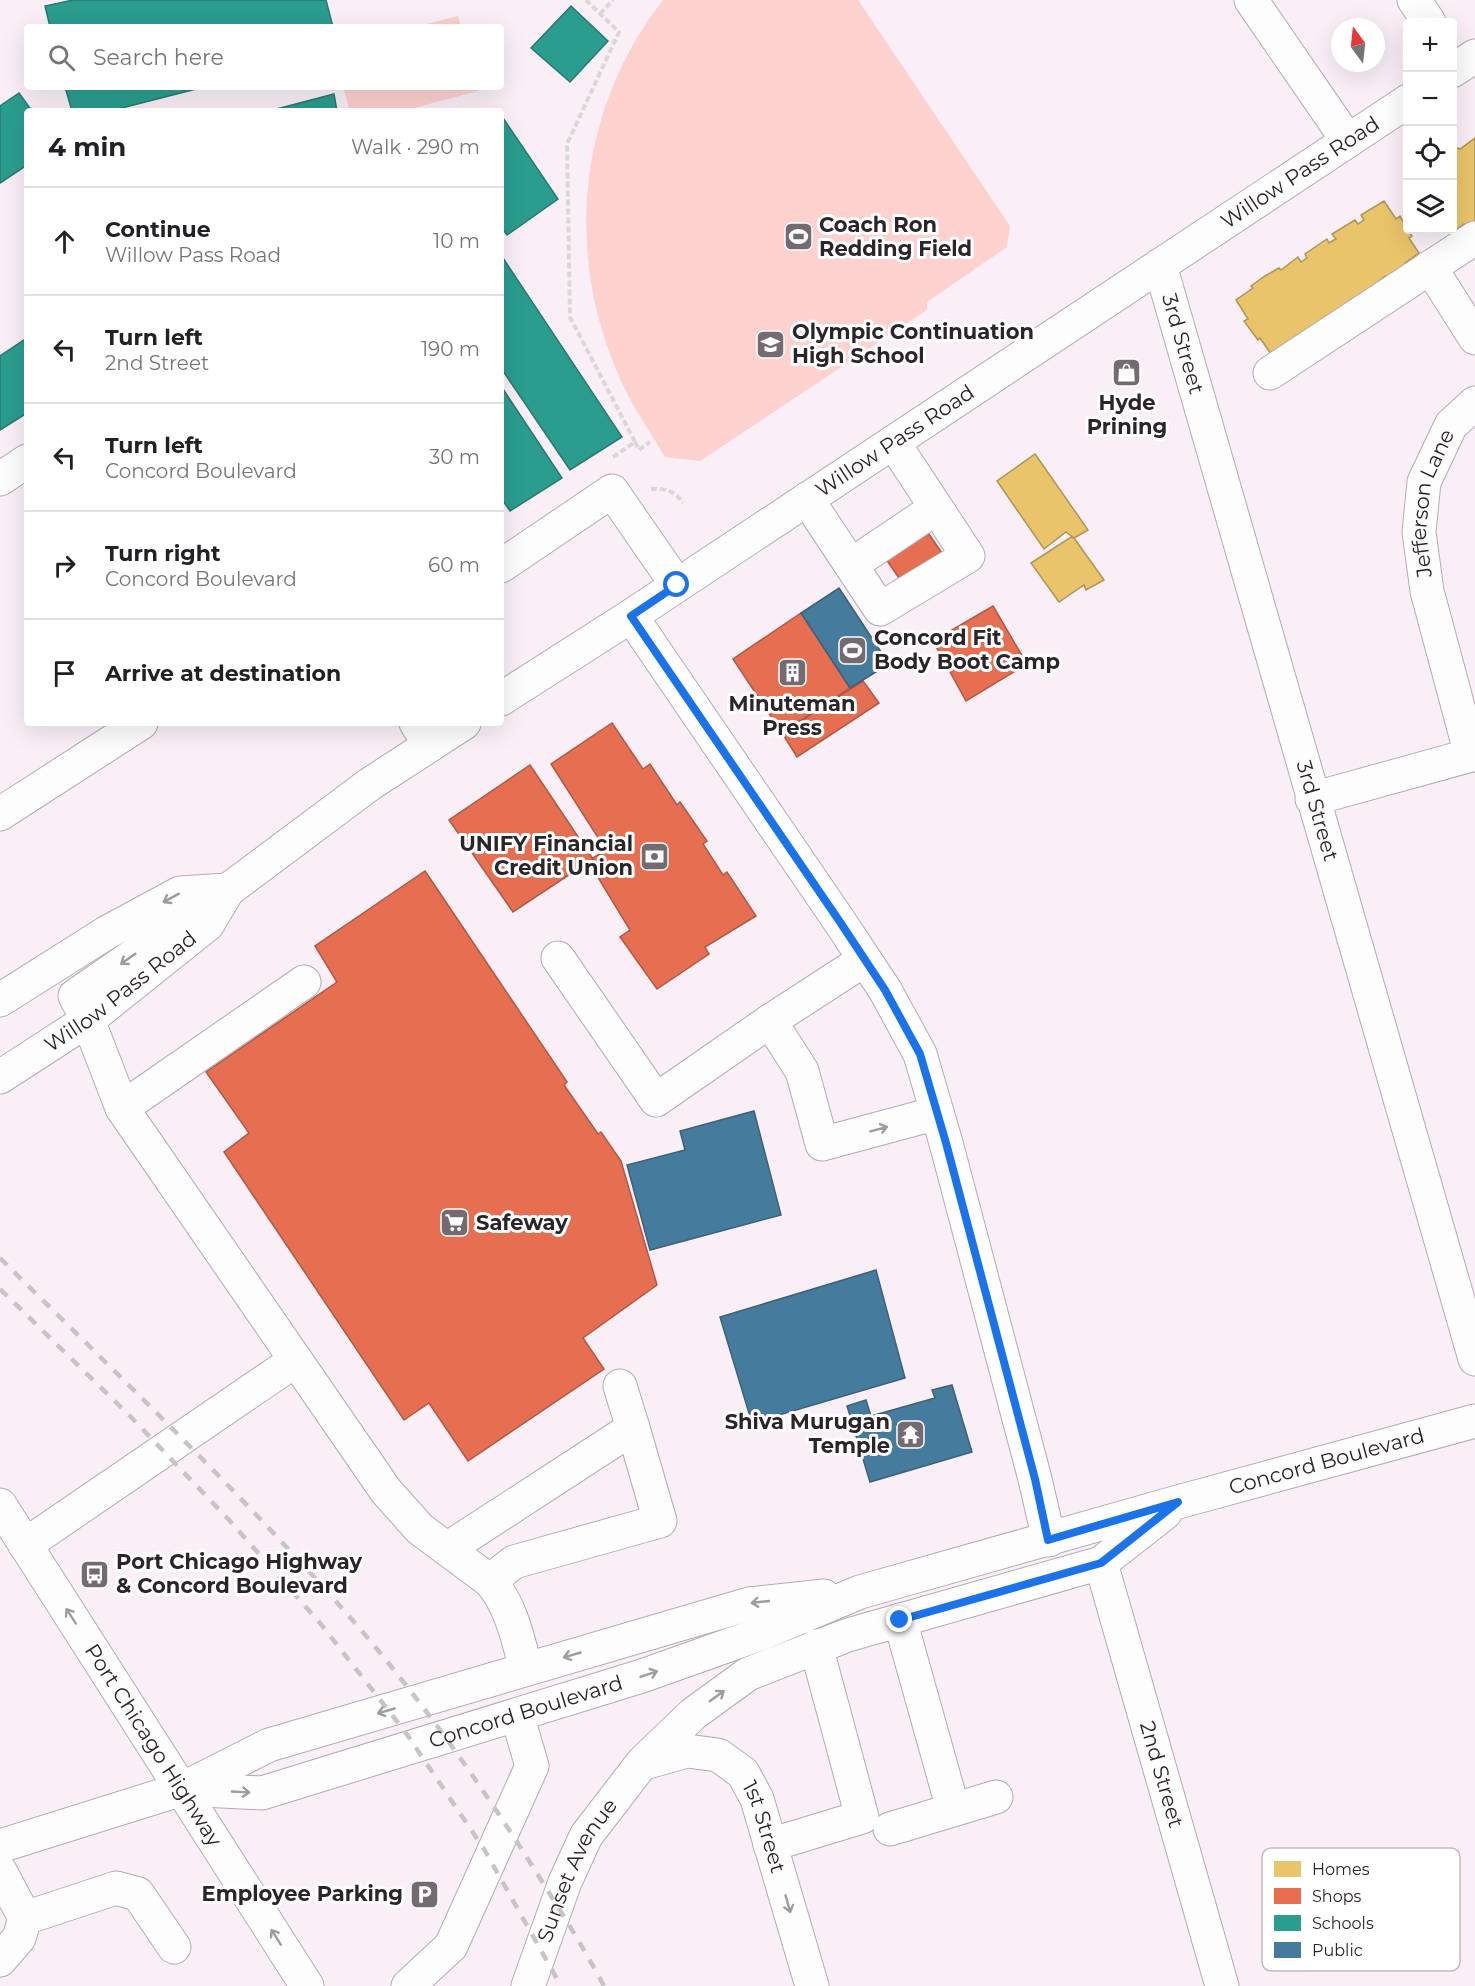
<!DOCTYPE html>
<meta charset="utf-8">
<style>
:root{--surface:#fff;--page:#f6f6f6;--text:#202124;--muted:#757577;--line:#e0e0e0}
body{margin:0;font-family:Montserrat,sans-serif;background:var(--page);color:var(--text)}
.controls{position:absolute;right:18px;top:18px;display:grid;overflow:hidden;border-radius:6px;box-shadow:0 6px 24px #0002}
.controls button{width:54px;height:54px;display:grid;place-items:center;padding:0;border:0;border-bottom:2px solid var(--line);background:var(--surface);color:var(--text);font:30px sans-serif}
.compass{position:absolute;left:1331px;top:18px;width:54px;height:54px;border-radius:50%;background:var(--surface);box-shadow:0 6px 24px #0002;rotate:345deg}
.stop{position:absolute;width:18px;height:18px;margin:-14px;border:4px solid #1a73e8;border-radius:50%;background:#fff}
.stop.end{background:#1a73e8;border-color:#fff;box-shadow:0 2px 6px #0008}
.list{margin:0;padding:0;list-style:none}
h2{display:flex;justify-content:space-between;align-items:center;height:78px;margin:0;padding:0 24px;font-size:26px}
h2 small{font-size:20px;font-weight:400;color:var(--muted)}
.list li{display:grid;grid-template-columns:39px 1fr auto;gap:18px;align-items:center;box-sizing:border-box;height:108px;padding:0 24px;border-top:2px solid var(--line)}
.list b{display:block;font-size:22px;white-space:nowrap}
.list p{margin:0;font-size:20px;white-space:nowrap;color:var(--muted)}
.list em{font-size:20px;font-style:normal;color:var(--muted)}
.icon{flex:none;width:33px;height:33px;fill:none;stroke:currentColor;stroke-width:2;stroke-linecap:round;stroke-linejoin:round}
.map{position:relative;flex:none;width:1475px;height:1986px;overflow:hidden}
.search{position:absolute;background:var(--surface);box-shadow:0 6px 24px #0002;left:24px;top:24px;width:480px;height:66px;display:flex;align-items:center;gap:15px;box-sizing:border-box;padding:0 21px;border-radius:6px;color:var(--muted);font-size:22px}
.panel{position:absolute;background:var(--surface);box-shadow:0 6px 24px #0002;left:24px;top:108px;width:480px;height:618px;border-radius:6px}
.map>svg:first-child{display:block}
.green{fill:#fcd1ce}
.homes{fill:#e9c46a;stroke:#b09456;stroke-width:1.5}
.shops{fill:#e76f51;stroke:#af5845;stroke-width:1.5}
.schools{fill:#2a9d8f;stroke:#2a7970;stroke-width:1.5}
.public{fill:#457b9d;stroke:#3d617a;stroke-width:1.5}
.lines{fill:none;stroke-linecap:round;stroke-linejoin:round}
.minor-casing{stroke:#b4abb1;stroke-width:35}
.major-casing{stroke:#b4abb1;stroke-width:35}
.path{stroke:#dad7d9;stroke-width:4;stroke-dasharray:6 3;stroke-linecap:butt}
.minor{stroke:#fefdfe;stroke-width:33}
.major{stroke:#fefdfe;stroke-width:33}
.rail{stroke:#c7c4c6;stroke-width:4.5;stroke-dasharray:10 10;stroke-linecap:butt}
.oneway{stroke:#9f9b9e}
.route{stroke:#1a73e8;stroke-width:8}
.labels{text-anchor:middle;stroke-width:6;stroke-linejoin:round;paint-order:stroke}
.street-label{font-size:21px;fill:#2b2429;stroke:#fff}
.poi-label{font-size:21px;font-weight:bold;fill:#2b2429;stroke:#fff;text-anchor:start}
.key{fill:#fff;stroke:#bfbdbf;stroke-width:1.5}
.key-label{font-size:16px;fill:#2b2429}
</style>
<div class="map">
<svg width="1475" height="1986" viewBox="0 0 1475 1986">
<rect width="100%" height="100%" fill="#faeff7"/>
<g class="green">
<path d="M663 0H858L1010 226 1007 247 927 302V310L700 461 665 457C649 430 630 403 618 374 564 250 579 107 663 0Z"/>
<path d="M458 16 461 27H415Z"/>
<path d="M343 87H477L478 91 403 111H350Z"/>
</g>
<g class="homes">
<path d="M1475 138V222L1467 227 1464 224 1450 234 1447 230H1452V151L1458 148 1460 149Z"/>
<path d="M1384 201 1396 219 1400 216 1412 236 1409 238 1419 253 1405 263 1407 266 1388 280 1385 276 1378 282 1379 284 1359 299 1357 296 1349 301 1351 304 1331 318 1328 315 1271 354 1260 338 1258 340 1244 321 1248 319 1236 300 1253 288 1251 286 1265 276 1279 268 1281 270 1298 257 1301 262 1307 258 1305 254 1327 239 1329 243 1336 239 1332 234 1355 220 1358 224 1364 220 1361 215Z"/>
<path d="M1035 454 1088 530 1074 538 1066 532 1044 549 997 481Z"/>
<path d="M1071 537 1074 538 1104 580 1086 590 1084 585 1059 602 1031 563Z"/>
</g>
<g class="shops">
<path d="M920 521 942 553 901 581 879 549Z"/>
<path d="M993 606 1027 664 966 701 933 641Z"/>
<path d="M801 613 850 688 782 733 733 659Z"/>
<path d="M863 681 879 703 797 757 782 733Z"/>
<path d="M612 723 643 769 650 764 677 805 680 802 707 841 703 844 723 875 727 872 756 916 705 947 709 954 657 989 620 937 630 930 588 861 606 850 551 764Z"/>
<path d="M530 765 593 859 513 912 449 820Z"/>
<path d="M425 871 567 1082 564 1085 598 1134 601 1132 621 1161 657 1285 583 1338 604 1369 468 1461 429 1403 404 1420 224 1152 249 1133 206 1072 337 982 315 946Z"/>
</g>
<g class="schools">
<path d="M73 0H326L333 27H50L45 6Z"/>
<path d="M571 6 608 41 570 82 531 48Z"/>
<path d="M65 87H204L110 111H72Z"/>
<path d="M19 93 32 111H27V165L0 183V106Z"/>
<path d="M334 94 337 111H269Z"/>
<path d="M501 115 558 199 507 235 501 227Z"/>
<path d="M501 255 622 437 570 470 501 368Z"/>
<path d="M27 338V413L0 430V356Z"/>
<path d="M501 386 562 478 510 511 501 498Z"/>
</g>
<g class="public">
<path d="M839 588 889 664 850 688 801 613Z"/>
<path d="M754 1111 781 1215 650 1250 627 1165 685 1150 680 1131Z"/>
<path d="M876 1270 905 1378 752 1423 720 1317Z"/>
<path d="M952 1385 972 1452 870 1482 847 1406 866 1400 871 1416 935 1398 932 1390Z"/>
</g>
<g class="lines">
<defs>
<g id="minor">
<path d="M1251 0 1348 141"/>
<path d="M1414 0 1429 22"/>
<path id="s1" d="M1160 265 1475 1359"/>
<path d="M1430 267 1475 338"/>
<path d="M1270 373 1475 238"/>
<path d="M0 479 27 461"/>
<path d="M807 499 880 609 968 556 893 442"/>
<path d="M851 565 936 508"/>
<path d="M501 566 612 491 677 585"/>
<path d="M631 616 840 922 885 990 920 1054 946 1143 1035 1479 1049 1540"/>
<path d="M416 723 430 745"/>
<path id="s2" d="M1471 755 1427 591 1419 532 1424 482 1451 425 1475 403"/>
<path d="M1312 799 1475 754"/>
<path d="M0 814 141 723"/>
<path d="M228 890 75 996 88 1020 122 1108 386 1491 420 1529 490 1581C511 1605 518 1639 526 1669"/>
<path d="M558 958 656 1100 770 1021 864 960"/>
<path d="M770 1021 802 1071 822 1144 937 1113"/>
<path d="M122 1108 304 982"/>
<path d="M620 1386 633 1428"/>
<path d="M25 1545 296 1360"/>
<path d="M447 1549 633 1428 660 1521 514 1562 490 1581"/>
<path id="s3" d="M1101 1563 1222 1986"/>
<path d="M900 1620 953 1809"/>
<path id="s4" d="M644 1763 687 1751 718 1755 743 1773 757 1799 812 1986"/>
<path d="M184 1788 269 1745 749 1604 824 1596"/>
<path id="s5" d="M182 1789 262 1793 642 1676 760 1634 860 1592 1178 1502 1475 1421"/>
<path d="M890 1829 996 1797"/>
<path d="M770 1845 862 1817 816 1646"/>
<path d="M0 1871 25 1918 19 1938 0 1960"/>
<path d="M25 1918 116 1888 138 1894 174 1947"/>
<path d="M408 1986 451 1946 532 1766 517 1715"/>
<path id="s6" d="M528 1986 565 1882 586 1836 642 1763 693 1714 748 1674 848 1635 1101 1563 1165 1513"/>
</g>
<g id="major">
<path d="M1452 71 1475 56"/>
<path id="s7" d="M501 699 631 616 1408 101"/>
<path d="M0 1000 106 933 180 893 228 890"/>
<path id="s8" d="M0 1077 88 1020 208 924 228 890 370 784 464 723"/>
<path id="s9" d="M0 1505 307 1986"/>
<path d="M0 1846 182 1789"/>
</g>
</defs>
<use href="#minor" class="minor-casing"/>
<use href="#major" class="major-casing"/>
<g class="path">
<path d="M586 0 619 32 567 144 570 317 635 442 613 457"/>
<path d="M600 14 613 0"/>
<path d="M635 442 639 450 650 442"/>
<path d="M651 489C667 488 674 491 683 503"/>
</g>
<use href="#minor" class="minor"/>
<use href="#major" class="major"/>
<g class="rail">
<path d="M0 1258C115 1372 233 1485 340 1606 414 1689 479 1781 538 1875 561 1912 584 1948 604 1986"/>
<path d="M0 1289 130 1416 230 1521 320 1623 406 1733 484 1849 561 1986"/>
</g>
</g>
<defs><path id="oneway-shaft" d="M-6 0H5M1.5-3L5.5 0L1.5 3" fill="none" stroke-width="1.6" stroke-linecap="round" stroke-linejoin="round" transform="scale(1.5)"/></defs>
<g class="oneway">
<use href="#oneway-shaft" transform="translate(171 898) rotate(151)"/>
<use href="#oneway-shaft" transform="translate(128 959) rotate(145)"/>
<use href="#oneway-shaft" transform="translate(879 1129) rotate(-15)"/>
<use href="#oneway-shaft" transform="translate(760 1602) rotate(174)"/>
<use href="#oneway-shaft" transform="translate(71 1616) rotate(-123)"/>
<use href="#oneway-shaft" transform="translate(572 1655) rotate(164)"/>
<use href="#oneway-shaft" transform="translate(649 1674) rotate(-19)"/>
<use href="#oneway-shaft" transform="translate(717 1696) rotate(-36)"/>
<use href="#oneway-shaft" transform="translate(386 1711) rotate(164)"/>
<use href="#oneway-shaft" transform="translate(241 1792) rotate(3)"/>
<use href="#oneway-shaft" transform="translate(788 1904) rotate(74)"/>
<use href="#oneway-shaft" transform="translate(276 1937) rotate(-122)"/>
</g>
<g class="lines">
<path class="route" d="M677 585 631 616 840 922 885 990 920 1054 946 1143 1035 1479 1048 1540 1178 1502 1101 1563 900 1620"/>
</g>
<defs>
<symbol id="stadium-square" viewBox="-11 -11 22 22"><rect x="-9" y="-9" width="18" height="18" rx="4" fill="#736b71" stroke="#fff"/><path d="M0-5a6.5 5 0 1 0 0 10a6.5 5 0 1 0 0-10ZM-3.5-1.8h7v3.6h-7Z" fill="#fff"/></symbol>
<symbol id="school-square" viewBox="-11 -11 22 22"><rect x="-9" y="-9" width="18" height="18" rx="4" fill="#736b71" stroke="#fff"/><path d="M0-5L7-2L0 1L-7-2ZM-4 1L0 2.5L4 1V4Q0 6-4 4Z" fill="#fff"/></symbol>
<symbol id="shop-square" viewBox="-11 -11 22 22"><rect x="-9" y="-9" width="18" height="18" rx="4" fill="#736b71" stroke="#fff"/><path d="M-5-2.5h2.3a2.7 3.5 0 0 1 5.4 0H5L5.5 6h-11ZM-1.5-2.5h3a1.5 2.3 0 0 0-3 0Z" fill="#fff"/></symbol>
<symbol id="building-square" viewBox="-11 -11 22 22"><rect x="-9" y="-9" width="18" height="18" rx="4" fill="#736b71" stroke="#fff"/><path d="M-4-6H4V6H1V3H-1V6H-4ZM-2.5-4.3h1.7v1.8h-1.7ZM.8-4.3h1.7v1.8H.8ZM-2.5-1h1.7V.8h-1.7ZM.8-1h1.7V.8H.8Z" fill="#fff"/></symbol>
<symbol id="bank-square" viewBox="-11 -11 22 22"><rect x="-9" y="-9" width="18" height="18" rx="4" fill="#736b71" stroke="#fff"/><path d="M-6-4H6V4H-6ZM0-2.3a2.3 2.3 0 1 0 0 4.6a2.3 2.3 0 1 0 0-4.6Z" fill="#fff"/></symbol>
<symbol id="supermarket-square" viewBox="-11 -11 22 22"><rect x="-9" y="-9" width="18" height="18" rx="4" fill="#736b71" stroke="#fff"/><path d="M-6-5.5h2.5l.6 2H6L4.5 2H-2.5L-4.4-4H-6ZM-1.5 3.2a1.3 1.3 0 1 0 .1 0ZM3 3.2a1.3 1.3 0 1 0 .1 0Z" fill="#fff"/></symbol>
<symbol id="temple-square" viewBox="-11 -11 22 22"><rect x="-9" y="-9" width="18" height="18" rx="4" fill="#736b71" stroke="#fff"/><path d="M0-6L5-2H3V0L6.5 2.5H4V6H1.5V3h-3V6H-4V2.5H-6.5L-3 0V-2H-5Z" fill="#fff"/></symbol>
<symbol id="bus-square" viewBox="-11 -11 22 22"><rect x="-9" y="-9" width="18" height="18" rx="4" fill="#736b71" stroke="#fff"/><path d="M-5-6H5V4H4V6H2V4H-2V6H-4V4H-5ZM-3.5-4V0h7V-4ZM-3.5 1.2v1.5H-2V1.2ZM2 1.2v1.5H3.5V1.2Z" fill="#fff"/></symbol>
<symbol id="parking-square" viewBox="-11 -11 22 22"><rect x="-9" y="-9" width="18" height="18" rx="4" fill="#736b71" stroke="#fff"/><path d="M-3.5-5.5H1a3.5 3.5 0 0 1 0 7H-1V5.5H-3.5ZM-1-3.4V-.6H.8a1.4 1.4 0 0 0 0-2.8Z" fill="#fff"/></symbol>
</defs>
<g fill-rule="evenodd">
<use href="#stadium-square" x="782" y="220" width="33" height="33"/>
<use href="#school-square" x="754" y="328" width="33" height="33"/>
<use href="#shop-square" x="1110" y="356" width="33" height="33"/>
<use href="#stadium-square" x="836" y="634" width="33" height="33"/>
<use href="#building-square" x="776" y="656" width="33" height="33"/>
<use href="#bank-square" x="638" y="840" width="33" height="33"/>
<use href="#supermarket-square" x="438" y="1206" width="33" height="33"/>
<use href="#temple-square" x="894" y="1418" width="33" height="33"/>
<use href="#bus-square" x="78" y="1558" width="33" height="33"/>
<use href="#parking-square" x="408" y="1878" width="33" height="33"/>
</g>
<g class="labels">
<g class="street-label">
<text dy="7" stroke="none"><textPath href="#s7" startOffset="957">Willow Pass Road</textPath></text>
<text dy="7" stroke="none"><textPath href="#s1" startOffset="82">3rd Street</textPath></text>
<text dy="7" stroke="none"><textPath href="#s7" startOffset="471">Willow Pass Road</textPath></text>
<text dy="7" stroke="none"><textPath href="#s2" startOffset="260">Jefferson Lane</textPath></text>
<text dy="7" stroke="none"><textPath href="#s1" startOffset="568">3rd Street</textPath></text>
<text dy="7" stroke="none"><textPath href="#s8" startOffset="148">Willow Pass Road</textPath></text>
<text dy="7" stroke="none"><textPath href="#s5" startOffset="1196">Concord Boulevard</textPath></text>
<text dy="7" stroke="none"><textPath href="#s5" startOffset="356">Concord Boulevard</textPath></text>
<text dy="7" stroke="none"><textPath href="#s9" startOffset="285">Port Chicago Highway</textPath></text>
<text dy="7" stroke="none"><textPath href="#s3" startOffset="220">2nd Street</textPath></text>
<text dy="7" stroke="none"><textPath href="#s4" startOffset="165">1st Street</textPath></text>
<text dy="7" stroke="none"><textPath href="#s6" startOffset="126">Sunset Avenue</textPath></text>
</g>
<g class="poi-label">
<text x="819" y="232">Coach Ron<tspan x="819" dy="24">Redding Field</tspan></text>
<text x="792" y="339">Olympic Continuation<tspan x="792" dy="24">High School</tspan></text>
<text x="1127" y="410" text-anchor="middle">Hyde<tspan x="1127" dy="24">Prining</tspan></text>
<text x="874" y="645">Concord Fit<tspan x="874" dy="24">Body Boot Camp</tspan></text>
<text x="792" y="711" text-anchor="middle">Minuteman<tspan x="792" dy="24">Press</tspan></text>
<text x="633" y="851" text-anchor="end">UNIFY Financial<tspan x="633" dy="24">Credit Union</tspan></text>
<text x="476" y="1230">Safeway</text>
<text x="890" y="1429" text-anchor="end">Shiva Murugan<tspan x="890" dy="24">Temple</tspan></text>
<text x="116" y="1569">Port Chicago Highway<tspan x="116" dy="24">&amp; Concord Boulevard</tspan></text>
<text x="403" y="1901" text-anchor="end">Employee Parking</text>
</g>
</g>
<rect x="1262" y="1848" width="198" height="123" rx="9" class="key"/>
<rect x="1274" y="1861" width="27" height="16" fill="#e9c46a"/>
<rect x="1274" y="1888" width="27" height="16" fill="#e76f51"/>
<rect x="1274" y="1915" width="27" height="16" fill="#2a9d8f"/>
<rect x="1274" y="1942" width="27" height="16" fill="#457b9d"/>
<g class="key-label">
<text x="1312" y="1875">Homes</text>
<text x="1312" y="1902">Shops</text>
<text x="1312" y="1929">Schools</text>
<text x="1312" y="1956">Public</text>
</g>
</svg>
<div class="controls">
<button>+</button>
<button>−</button>
<button><svg class="icon" aria-label="locate" viewBox="0 0 24 24"><circle cx="12" cy="12" r="6"/><path d="M12 2v4M12 18v4M2 12h4M18 12h4"/></svg></button>
<button><svg class="icon" aria-label="layers" viewBox="0 0 24 24"><path d="M12 4l9 5-9 5-9-5zM3 14l9 5 9-5"/></svg></button>
</div>
<svg class="compass" viewBox="-18 -18 36 36"><path d="M0-13l5 13h-10z" fill="#e53935"/><path d="M0 13l5-13h-10z" fill="#757577"/></svg>
<div class="stop" style="left:677px;top:585px"></div>
<div class="stop end" style="left:900px;top:1620px"></div>
<div class="search"><svg class="icon" aria-label="search" viewBox="0 0 24 24"><circle cx="10" cy="10" r="6"/><path d="M15 15l6 6"/></svg>Search here</div>
<section class="panel">
<h2>4 min<small>Walk · 290 m</small></h2>
<ul class="list">
<li><svg class="icon" aria-label="ahead" viewBox="0 0 24 24"><path d="M12 20V5M6 11l6-6 6 6"/></svg><div><b>Continue</b><p>Willow Pass Road</p></div><em>10 m</em></li>
<li><svg class="icon" aria-label="left" viewBox="0 0 24 24"><path d="M17 20v-9H6M10 6l-5 5 5 5"/></svg><div><b>Turn left</b><p>2nd Street</p></div><em>190 m</em></li>
<li><svg class="icon" aria-label="left" viewBox="0 0 24 24"><path d="M17 20v-9H6M10 6l-5 5 5 5"/></svg><div><b>Turn left</b><p>Concord Boulevard</p></div><em>30 m</em></li>
<li><svg class="icon" aria-label="right" viewBox="0 0 24 24"><path d="M7 20v-9h11M14 6l5 5-5 5"/></svg><div><b>Turn right</b><p>Concord Boulevard</p></div><em>60 m</em></li>
<li><svg class="icon" aria-label="arrive" viewBox="0 0 24 24"><path d="M6 21V4h12l-3 4 3 4H6"/></svg><div><b>Arrive at destination</b></div></li>
</ul>
</section>
</div>
